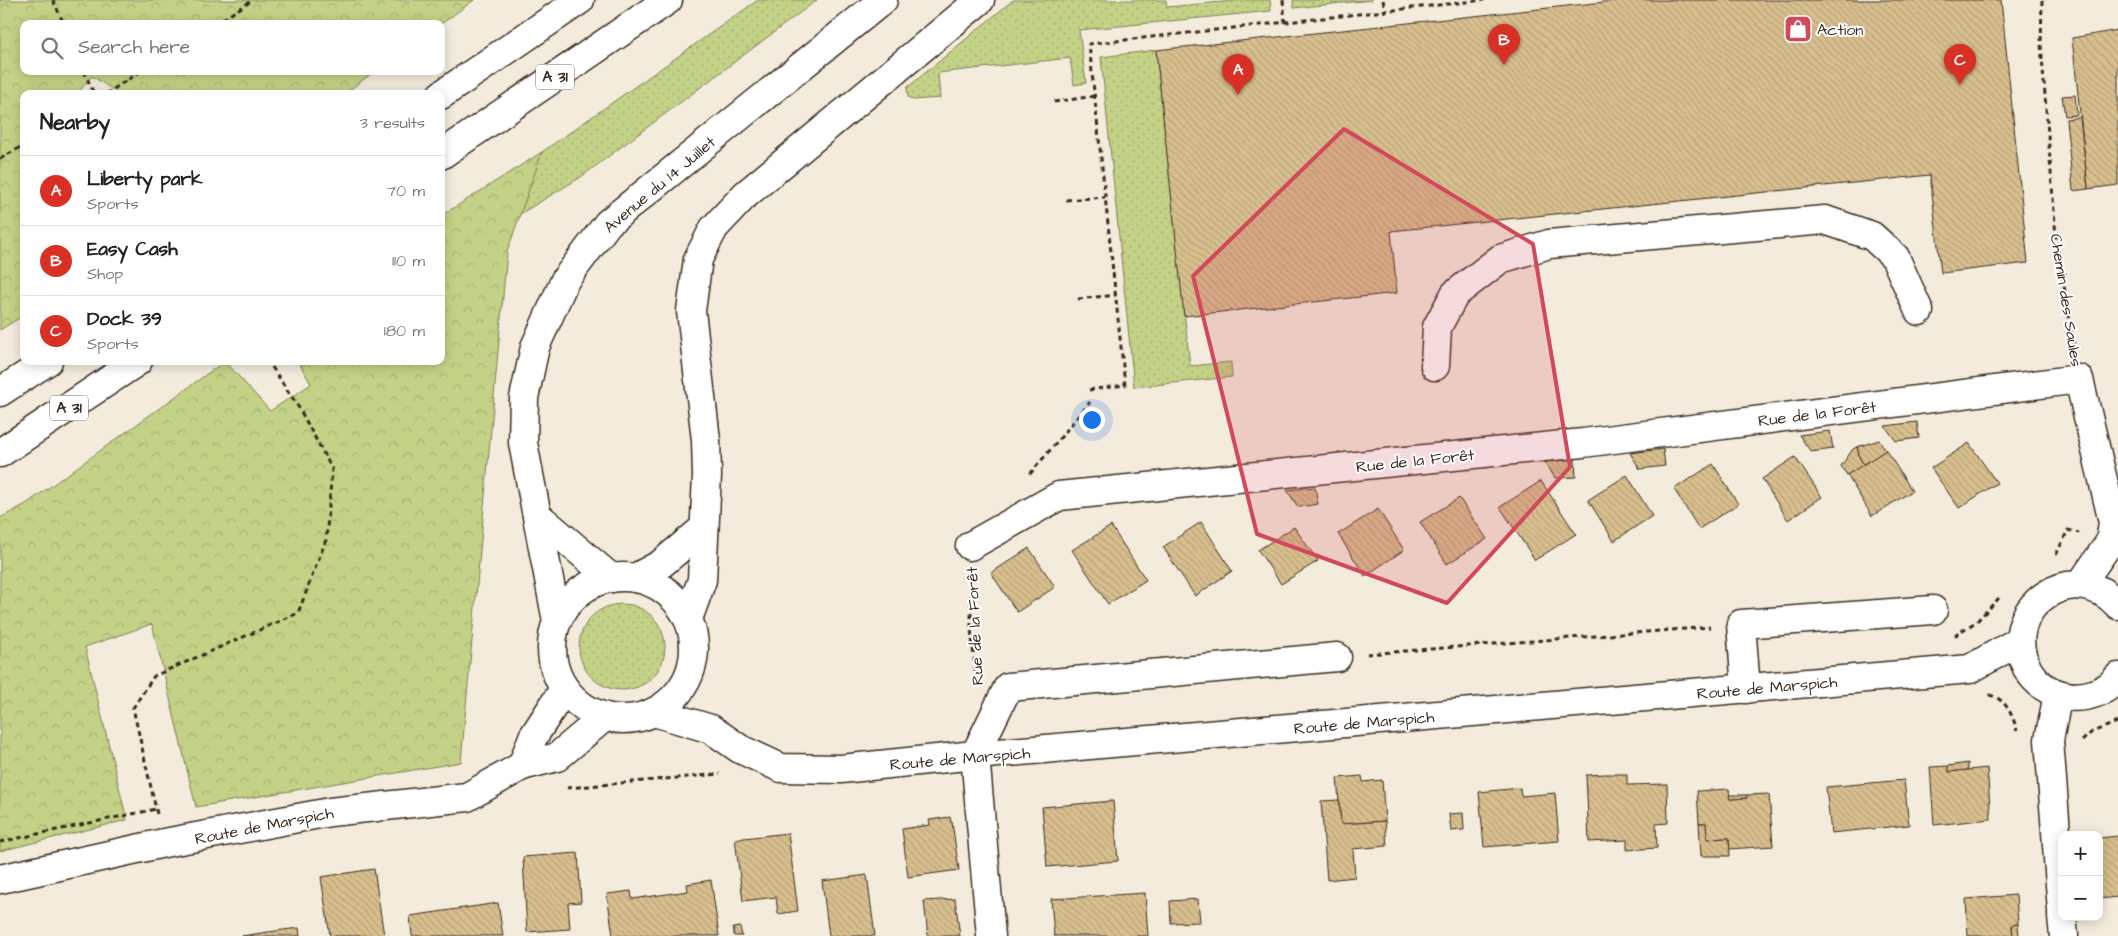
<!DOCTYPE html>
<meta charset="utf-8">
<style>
:root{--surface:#fff;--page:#f2f2f2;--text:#222;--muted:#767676;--line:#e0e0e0;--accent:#d93025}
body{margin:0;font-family:"Architects Daughter",sans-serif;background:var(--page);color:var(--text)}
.controls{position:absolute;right:15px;bottom:15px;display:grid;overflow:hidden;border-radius:10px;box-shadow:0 2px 12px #0003}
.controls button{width:45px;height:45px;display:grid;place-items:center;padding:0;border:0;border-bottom:1px solid var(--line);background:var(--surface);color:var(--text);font:25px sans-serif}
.you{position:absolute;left:1091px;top:419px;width:18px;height:18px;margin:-12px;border:4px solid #fff;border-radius:50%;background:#1a73e8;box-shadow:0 0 0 8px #1a73e833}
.badge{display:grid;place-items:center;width:32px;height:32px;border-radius:50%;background:var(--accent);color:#fff;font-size:16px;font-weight:700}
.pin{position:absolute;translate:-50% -41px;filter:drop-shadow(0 1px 2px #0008)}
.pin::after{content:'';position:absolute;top:26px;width:18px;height:15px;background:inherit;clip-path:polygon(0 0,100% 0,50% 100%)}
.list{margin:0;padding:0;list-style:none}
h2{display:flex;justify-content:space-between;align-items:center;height:65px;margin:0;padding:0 20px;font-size:21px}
h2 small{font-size:16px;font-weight:400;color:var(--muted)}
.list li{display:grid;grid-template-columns:32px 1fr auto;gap:15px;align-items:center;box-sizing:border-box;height:70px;padding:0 20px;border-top:1px solid var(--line)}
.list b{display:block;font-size:19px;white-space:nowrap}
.list p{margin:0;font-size:16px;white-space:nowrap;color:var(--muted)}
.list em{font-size:16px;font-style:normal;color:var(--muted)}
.icon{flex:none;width:28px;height:28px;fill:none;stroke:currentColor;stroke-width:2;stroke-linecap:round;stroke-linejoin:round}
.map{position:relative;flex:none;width:2118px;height:936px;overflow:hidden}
.search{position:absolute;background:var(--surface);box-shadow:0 2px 12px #0003;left:20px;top:20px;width:425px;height:55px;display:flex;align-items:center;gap:12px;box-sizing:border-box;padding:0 18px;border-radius:10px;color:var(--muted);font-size:19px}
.panel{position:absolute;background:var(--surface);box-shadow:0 2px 12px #0003;left:20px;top:90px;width:425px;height:275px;border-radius:10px}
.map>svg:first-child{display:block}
.grass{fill:url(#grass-dots);stroke:#7f7e52}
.forest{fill:url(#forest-crowns);stroke:#7f7e52}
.building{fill:url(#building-back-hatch);stroke:#3b2a1e}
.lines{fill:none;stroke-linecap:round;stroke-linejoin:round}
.minor-casing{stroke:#3b2a1e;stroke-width:31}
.major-casing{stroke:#3b2a1e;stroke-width:31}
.highway-casing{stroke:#3b2a1e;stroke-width:31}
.path{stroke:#3b2a1e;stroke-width:3;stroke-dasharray:5 4;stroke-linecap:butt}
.minor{stroke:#fff;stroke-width:28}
.major{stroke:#fff;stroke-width:28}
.highway{stroke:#fff;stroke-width:28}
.marked{fill:#d1495b;fill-opacity:0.2;stroke:#d1495b;stroke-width:4;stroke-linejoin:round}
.labels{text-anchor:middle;stroke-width:4;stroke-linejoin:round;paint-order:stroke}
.shield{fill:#fff;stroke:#766a62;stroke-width:1}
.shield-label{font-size:15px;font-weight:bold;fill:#3b2a1e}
.poi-label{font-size:16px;fill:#3b2a1e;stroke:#fff;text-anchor:start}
.street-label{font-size:16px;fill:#3b2a1e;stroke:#fff}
</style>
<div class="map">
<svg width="2118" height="936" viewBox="0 0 2118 936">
<defs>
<pattern id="grass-dots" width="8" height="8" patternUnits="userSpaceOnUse" patternTransform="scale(1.25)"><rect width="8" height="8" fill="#c3d286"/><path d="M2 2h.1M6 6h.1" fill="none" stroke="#a8b473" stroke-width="1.8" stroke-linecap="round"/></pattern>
<pattern id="forest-crowns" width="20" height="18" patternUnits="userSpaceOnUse" patternTransform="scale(1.25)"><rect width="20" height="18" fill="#c3d286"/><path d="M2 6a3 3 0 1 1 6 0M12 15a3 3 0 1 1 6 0" fill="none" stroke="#a8b473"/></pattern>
<pattern id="building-back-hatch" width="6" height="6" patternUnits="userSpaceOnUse" patternTransform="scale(1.25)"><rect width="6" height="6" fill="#d8bf8e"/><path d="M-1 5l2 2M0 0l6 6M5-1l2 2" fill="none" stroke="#baa47a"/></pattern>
</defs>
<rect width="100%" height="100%" fill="#f3ecdd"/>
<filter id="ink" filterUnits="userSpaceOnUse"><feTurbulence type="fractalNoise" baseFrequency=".02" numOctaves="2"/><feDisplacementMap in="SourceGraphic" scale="10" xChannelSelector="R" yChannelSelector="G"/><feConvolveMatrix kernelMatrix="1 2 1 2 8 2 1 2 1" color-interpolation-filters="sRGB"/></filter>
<g filter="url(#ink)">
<g class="grass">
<path d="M758 0H817L581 177 520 214 542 152Z"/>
<path d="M1013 0H1166L1167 7 1244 0H1270L1271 11 1079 30 1086 83 1074 85 1070 58 938 73 940 98 913 100 908 97 907 88Z"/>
<path d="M1293 0H1372L1294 8Z"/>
<path d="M1156 50 1190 366 1231 362 1232 377 1134 387 1101 57Z"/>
<circle cx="622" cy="647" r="43"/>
</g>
<g class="forest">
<path d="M0 0H474L441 24H24V71H375L344 94H119L92 76 77 94H24V315L0 330Z"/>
<path d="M542 152 507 252 461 762 196 807 152 624 85 647 127 820 0 851V518L26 504 225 361 270 411 311 384 298 361H441V216Z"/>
</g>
<g class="building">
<path d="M1623 0H2001L2028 263 1941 273 1930 175 1391 231 1397 293 1184 316 1156 50Z"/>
<path d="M2118 30V185L2088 189 2072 38Z"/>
<path d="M2075 95 2077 115 2065 116 2062 96Z"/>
<path d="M2080 117 2088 189 2073 191 2066 119Z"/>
<path d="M1917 422 1919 438 1896 441 1885 426Z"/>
<path d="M1830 431 1833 449 1811 452 1799 435Z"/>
<path d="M1879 440 1886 450 1864 465 1860 459 1857 447Z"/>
<path d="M1969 443 1997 483 1959 508 1931 468Z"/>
<path d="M1857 447 1860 459 1864 465 1847 475 1841 466 1853 449Z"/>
<path d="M1663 449 1665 466 1640 469 1630 453Z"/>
<path d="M1886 450 1912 491 1872 516 1847 475Z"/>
<path d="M1795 457 1822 497 1788 520 1762 479Z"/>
<path d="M1575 459 1576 477 1555 478 1545 462Z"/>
<path d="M1713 464 1738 504 1699 529 1674 489Z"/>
<path d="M1627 475 1652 516 1614 541 1588 500Z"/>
<path d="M1541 481 1576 534 1535 560 1500 507Z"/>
<path d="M1315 487 1318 504 1300 507H1298L1287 490Z"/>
<path d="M1459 498 1487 539 1447 564 1420 522Z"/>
<path d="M1378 509 1404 550 1365 576 1338 534Z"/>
<path d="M1201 522 1232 571 1195 596 1163 547Z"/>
<path d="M1111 526 1146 580 1108 604 1072 550Z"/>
<path d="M1294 527 1318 561 1281 584 1258 550Z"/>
<path d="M1029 548 1055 587 1017 612 991 573Z"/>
<path d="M1968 763V770L1949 772 1948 766Z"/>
<path d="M1948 766 1949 772 1987 768 1991 819 1934 825 1930 767Z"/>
<path d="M1606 774H1627V785L1667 784 1668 823 1656 824 1657 848 1627 850V840L1589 842 1586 775Z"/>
<path d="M1362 776 1363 782 1382 780 1385 821 1341 824 1337 778Z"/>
<path d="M1904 780 1909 825 1831 833 1826 787Z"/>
<path d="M1520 788 1521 796 1555 793 1559 841 1484 847 1479 792Z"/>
<path d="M1729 789 1730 799 1747 798 1746 795 1769 794 1773 846 1729 849V838L1707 839 1706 823H1699L1697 791Z"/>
<path d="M1729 795H1746L1747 798 1730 799Z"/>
<path d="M1339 800 1341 824 1385 821 1387 846 1353 849 1355 877 1327 880 1321 801Z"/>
<path d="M1113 801 1118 861 1047 867 1042 807Z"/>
<path d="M1463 813 1464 830 1451 831 1449 814Z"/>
<path d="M950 817 951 822H952L959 870 908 877 902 829 930 825 929 820Z"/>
<path d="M1699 823H1706L1707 839 1729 838 1730 856H1701Z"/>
<path d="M788 833 798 911 778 914 776 897 743 901 735 839Z"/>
<path d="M2118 836V897L2099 899V838Z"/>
<path d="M578 853 581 902 568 903 570 929 527 932 523 857Z"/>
<path d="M374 869 384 936H330L321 877Z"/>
<path d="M867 875 875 936H829L822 881Z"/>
<path d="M711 880 719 936H613L607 894 631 891 632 899 688 891 687 884Z"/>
<path d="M1145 893 1148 936H1054L1051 899Z"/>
<path d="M2016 895 2018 924 2012 925 2013 936H1968L1966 899Z"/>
<path d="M955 899 960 936H928L924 901Z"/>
<path d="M1198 899 1200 922 1171 923 1170 901Z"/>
<path d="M498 903 503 936H412L410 916Z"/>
<path d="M2018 924 2019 936H2013L2012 925Z"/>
<path d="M740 927 742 936H734L733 928Z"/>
<path d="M299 928 300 936H242L268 932Z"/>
</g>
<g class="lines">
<defs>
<g id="minor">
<path d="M1435 366 1437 327 1455 294 1500 259 1549 244 1825 220 1872 236 1895 257 1919 311"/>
<path d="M970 546 1059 496 1583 443 2079 379 2113 522 2110 542 2080 585"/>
<path d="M635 578 661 564 704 528"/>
<path d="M688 619 702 580 707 475 706 440 691 311 698 259 714 228 745 195 980 0"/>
<path d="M1746 689 1741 624 1933 610"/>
<path d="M2058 694 2049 740 2062 911"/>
<path d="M2062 917 2064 936"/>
<path d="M991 936 975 755 1008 687 1337 657"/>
</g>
<g id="major">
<path d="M538 516 611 578"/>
<circle cx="623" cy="648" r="71"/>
<path d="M2118 605C2074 555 1997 609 2027 668 2035 683 2050 693 2067 696 2085 699 2107 692 2118 677"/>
<path d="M557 621 523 443 524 398 535 347 565 280 608 223 883 0"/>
<path d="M654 712 711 729 740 749 781 768 841 769 975 755 1970 669 2019 641"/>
<path d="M522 766 533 737 564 689"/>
<path d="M0 879 164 843 330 812 467 797 522 766 557 757 602 719"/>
</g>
<g id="highway">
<path d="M441 95 580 0"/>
<path d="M441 155 668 0"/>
<path d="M0 392 48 361"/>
<path d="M0 453 138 361"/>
</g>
</defs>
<use href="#minor" class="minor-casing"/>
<use href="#major" class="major-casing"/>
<use href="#highway" class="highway-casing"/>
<g class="path">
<path d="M53 0 64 24"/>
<path d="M1283 0 1285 23"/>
<path d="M1383 0 1385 11"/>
<path d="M2042 0 2041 44 2056 237 2074 347"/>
<path d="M215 24 253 0"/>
<path d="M84 71 94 94"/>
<path d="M106 94 141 71"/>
<path d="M1054 102 1095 96"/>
<path d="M0 159 24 145"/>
<path d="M1066 200 1105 197"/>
<path d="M1078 299 1116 295"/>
<path d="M1089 390 1125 385 1089 44 1484 0"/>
<path d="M1030 474 1090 402"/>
<path d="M2056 555 2068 530 2079 533"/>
<path d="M971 577V629L976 677"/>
<path d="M1957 636 1956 634 1976 622 1999 598"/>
<path d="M1367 654 1710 627"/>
<path d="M1989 695C2006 698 2013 716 2017 731"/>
<path d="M2082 741 2092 732 2118 722"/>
<path d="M567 788 720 774"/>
<path d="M157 814 133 708 154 676 298 613 326 540 332 469 299 408 268 361"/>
<path d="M0 842 156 809"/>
</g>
<use href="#minor" class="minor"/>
<use href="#major" class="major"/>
<use href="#highway" class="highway"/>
</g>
</g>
<path class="marked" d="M1344 129 1533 244 1570 467 1447 603 1257 534 1193 276Z"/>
<defs>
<symbol id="shop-square" viewBox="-11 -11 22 22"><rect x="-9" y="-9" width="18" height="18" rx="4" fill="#d1495b" stroke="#fff"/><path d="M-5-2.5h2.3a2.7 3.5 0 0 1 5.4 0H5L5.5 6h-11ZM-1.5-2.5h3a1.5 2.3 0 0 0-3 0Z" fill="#fff"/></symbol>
</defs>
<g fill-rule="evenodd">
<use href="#shop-square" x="1782" y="13" width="32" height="32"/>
</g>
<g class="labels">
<g class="shield">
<rect x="536" y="64.5" width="38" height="25" rx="4"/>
<rect x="50" y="395.5" width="38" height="25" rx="4"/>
</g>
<g class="shield-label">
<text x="555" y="82">A 31</text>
<text x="69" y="413">A 31</text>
</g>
<g class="poi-label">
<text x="1817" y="35">Action</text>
</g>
<g class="street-label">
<text transform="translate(659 184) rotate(-40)" y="6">Avenue du 14 Juillet</text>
<text transform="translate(2067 300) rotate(81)" y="6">Chemin des Saules</text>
<text transform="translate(1817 413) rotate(-7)" y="6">Rue de la Forêt</text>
<text transform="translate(1415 460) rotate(-6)" y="6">Rue de la Forêt</text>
<text transform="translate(974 626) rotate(-93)" y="6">Rue de la Forêt</text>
<text transform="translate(1767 687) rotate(-5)" y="6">Route de Marspich</text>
<text transform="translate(1364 722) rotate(-5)" y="6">Route de Marspich</text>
<text transform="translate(960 758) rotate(-5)" y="6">Route de Marspich</text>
<text transform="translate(264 825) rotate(-11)" y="6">Route de Marspich</text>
</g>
</g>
</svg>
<div class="controls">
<button>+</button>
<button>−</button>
</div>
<div class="you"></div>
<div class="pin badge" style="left:1238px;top:95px">A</div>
<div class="pin badge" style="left:1504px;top:65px">B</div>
<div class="pin badge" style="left:1960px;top:85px">C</div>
<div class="search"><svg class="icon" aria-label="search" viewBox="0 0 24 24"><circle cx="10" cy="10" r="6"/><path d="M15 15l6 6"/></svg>Search here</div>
<section class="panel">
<h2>Nearby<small>3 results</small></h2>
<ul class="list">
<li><span class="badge">A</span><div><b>Liberty park</b><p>Sports</p></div><em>70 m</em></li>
<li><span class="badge">B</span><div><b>Easy Cash</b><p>Shop</p></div><em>110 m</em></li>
<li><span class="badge">C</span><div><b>Dock 39</b><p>Sports</p></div><em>180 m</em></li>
</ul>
</section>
</div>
